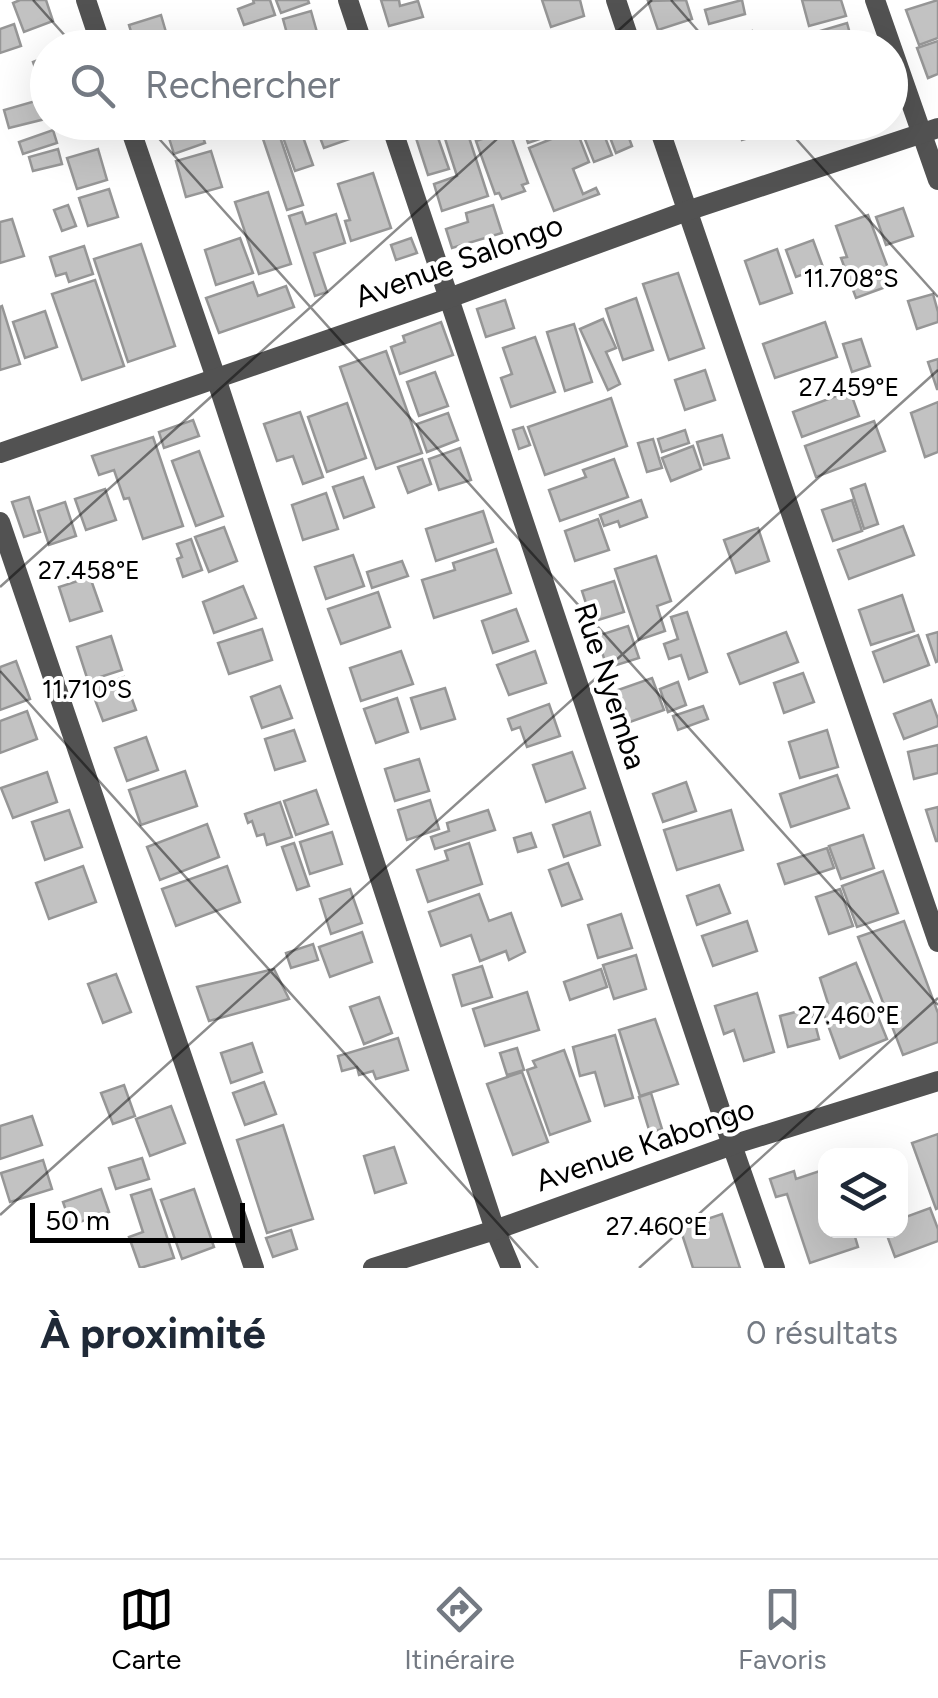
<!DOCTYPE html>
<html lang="fr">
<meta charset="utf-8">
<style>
:root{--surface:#fff;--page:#f6f6f7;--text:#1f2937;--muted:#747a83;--line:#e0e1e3;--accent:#000}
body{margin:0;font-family:Figtree,sans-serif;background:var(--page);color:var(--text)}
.controls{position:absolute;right:30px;bottom:30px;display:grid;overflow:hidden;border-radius:20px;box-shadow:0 10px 40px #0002}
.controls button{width:90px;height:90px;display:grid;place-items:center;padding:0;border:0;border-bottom:2px solid var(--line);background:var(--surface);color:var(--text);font:50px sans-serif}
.scale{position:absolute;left:30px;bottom:25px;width:215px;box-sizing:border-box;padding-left:10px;border:5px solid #000;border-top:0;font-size:28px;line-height:35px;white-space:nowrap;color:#000;-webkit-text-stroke:8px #fff;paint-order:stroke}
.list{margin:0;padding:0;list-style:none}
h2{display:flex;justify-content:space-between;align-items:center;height:130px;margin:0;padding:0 40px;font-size:42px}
h2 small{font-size:32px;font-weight:400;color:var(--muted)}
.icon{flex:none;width:55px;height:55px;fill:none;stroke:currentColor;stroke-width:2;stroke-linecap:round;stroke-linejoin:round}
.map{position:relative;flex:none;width:938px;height:1268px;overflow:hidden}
.search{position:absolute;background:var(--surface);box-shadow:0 10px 40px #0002;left:30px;right:30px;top:30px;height:110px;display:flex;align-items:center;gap:25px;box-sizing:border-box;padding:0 35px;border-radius:55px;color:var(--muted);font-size:38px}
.sheet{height:290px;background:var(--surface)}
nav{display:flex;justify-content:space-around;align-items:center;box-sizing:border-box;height:140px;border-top:2px solid var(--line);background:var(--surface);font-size:28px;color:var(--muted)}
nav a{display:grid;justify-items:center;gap:5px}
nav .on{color:var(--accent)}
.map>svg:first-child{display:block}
.building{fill:#c2c2c2;stroke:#969696;stroke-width:2.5}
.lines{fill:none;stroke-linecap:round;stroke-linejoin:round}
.minor{stroke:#525252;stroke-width:20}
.tertiary{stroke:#525252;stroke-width:20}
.ticks{fill:none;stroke:#000;stroke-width:2.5;stroke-opacity:0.45}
.labels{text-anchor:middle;stroke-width:8;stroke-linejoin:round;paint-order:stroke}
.street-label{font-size:30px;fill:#000;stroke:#fff}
.ticks-label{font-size:25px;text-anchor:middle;fill:#000;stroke:#fff;stroke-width:8;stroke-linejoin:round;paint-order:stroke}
</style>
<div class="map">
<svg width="938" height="1268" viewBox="0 0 938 1268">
<rect width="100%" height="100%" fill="#fff"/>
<g class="building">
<path d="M20 0H46L53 21 24 32 13 3Z"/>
<path d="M253 0H270L275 15 244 25 238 9 254 3Z"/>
<path d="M276 0H308L309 3 281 13Z"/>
<path d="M381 0H399L400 6 418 1 423 17 389 26Z"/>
<path d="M542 0H580L584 16 551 27Z"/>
<path d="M686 0 692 19 658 30 648 1Z"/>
<path d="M742 0 745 14 709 24 705 10Z"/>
<path d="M802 0H841L846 16 809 26Z"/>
<path d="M938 0V38L919 45 906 10Z"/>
<path d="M311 11 320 43 305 48H291L283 19Z"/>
<path d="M161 15 170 46 136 48 129 25Z"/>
<path d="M847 23 854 48H817L813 33Z"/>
<path d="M14 24 21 46 0 53V29Z"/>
<path d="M752 31 757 48H714L713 43Z"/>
<path d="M430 33 435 48H401L400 45Z"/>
<path d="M938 41V74L928 78 917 48Z"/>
<path d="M48 56V92L44 93 33 62Z"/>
<path d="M39 100 45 119 9 128 4 110Z"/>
<path d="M164 122H198L205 143 174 154Z"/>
<path d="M314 122H353L358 136 324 148Z"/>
<path d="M464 122 488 196 442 211 434 184 457 176 440 123Z"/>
<path d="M521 122H574L576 127 528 143Z"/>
<path d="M578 122H599L612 155 594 162Z"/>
<path d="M604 122H623L632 146 616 153Z"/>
<path d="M737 122H780L782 128 742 140Z"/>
<path d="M298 123 313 165 295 171 280 129Z"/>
<path d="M576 129 589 162 573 169 583 194 596 188 599 194 554 211 529 148Z"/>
<path d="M53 130 57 143 23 154 19 142Z"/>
<path d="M509 130 528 183 522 185 525 191 502 199 499 193 495 194 476 141Z"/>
<path d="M278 131 303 205 287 210 262 136Z"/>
<path d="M436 132 449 169 428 175 416 138Z"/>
<path d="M58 149 62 164 33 171 29 157Z"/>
<path d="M98 149 107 180 77 189 67 158Z"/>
<path d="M211 151 222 187 186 197 176 161Z"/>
<path d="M373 173 391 228 351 241 345 221 350 220 338 184Z"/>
<path d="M109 189 118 217 88 226 79 198Z"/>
<path d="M268 192 291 264 259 274 235 202Z"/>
<path d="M68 205 76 226 62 231 54 210Z"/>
<path d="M493 205 502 233 452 248 446 229 468 222 466 213Z"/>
<path d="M903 208 913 236 886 245 876 217Z"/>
<path d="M302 212 306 224 336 214 345 243 314 253 327 292 315 296 289 216Z"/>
<path d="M868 215 894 284 856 298 841 258 847 257 836 226Z"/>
<path d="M12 219 24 256 0 263V222Z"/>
<path d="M240 238 253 273 216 285 205 250Z"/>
<path d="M411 238 417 253 396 260 391 245Z"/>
<path d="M813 240 823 267 796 277 786 250Z"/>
<path d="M141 244 175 346 128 362 94 259Z"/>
<path d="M84 246 93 274 69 282 66 273 56 276 50 257Z"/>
<path d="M777 249 792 293 760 304 745 261Z"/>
<path d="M678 273 704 348 669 360 643 284Z"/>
<path d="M95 280 124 366 82 380 52 294Z"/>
<path d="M253 282 258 296 286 286 294 307 219 333 206 298Z"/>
<path d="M933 294 938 312V322L917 329 908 301Z"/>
<path d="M636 298 653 350 623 360 606 309Z"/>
<path d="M505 300 514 328 486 337 477 309Z"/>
<path d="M2 306 20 364 0 370V307Z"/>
<path d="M45 311 57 347 25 358 13 322Z"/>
<path d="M603 319 616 348 606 352 620 384 608 390 580 329Z"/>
<path d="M441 322 453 355 400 374 391 347 405 342 403 336Z"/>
<path d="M825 322 837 357 775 378 763 344Z"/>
<path d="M574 324 592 382 565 391 547 332Z"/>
<path d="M535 337 555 392 511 407 501 378 512 374 503 348Z"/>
<path d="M861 339 870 366 852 372 843 344Z"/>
<path d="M386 351 422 453 376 469 340 367Z"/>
<path d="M938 359V389H937L928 362Z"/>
<path d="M705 370 715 400 685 410 675 380Z"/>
<path d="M435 372 448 406 419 416 407 382Z"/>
<path d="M850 391 859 416 802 437 793 412Z"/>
<path d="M611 398 627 446 545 475 528 427Z"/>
<path d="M938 402V452L925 457 911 413Z"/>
<path d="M347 403 366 458 327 472 308 417Z"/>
<path d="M300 412 323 477 303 484 293 456 277 461 264 424Z"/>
<path d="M448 413 458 440 427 452 417 424Z"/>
<path d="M193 420 199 436 164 448 159 432Z"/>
<path d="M874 421 885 451 816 477 805 446Z"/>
<path d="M523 427 530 445 519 449 513 430Z"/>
<path d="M685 430 689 443 662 452 658 439Z"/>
<path d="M722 435 729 458 704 465 697 442Z"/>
<path d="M153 437 183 526 143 539 129 498 124 499 114 470 99 475 92 456Z"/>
<path d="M653 439 662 468 647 472 638 443Z"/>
<path d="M693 446 701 469 671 481 662 458Z"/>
<path d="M460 448 471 480 439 490 429 459Z"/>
<path d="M199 451 223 516 196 526 172 461Z"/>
<path d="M422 459 431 484 408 493 398 467Z"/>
<path d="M614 459 628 497 560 521 549 490 586 477 583 470Z"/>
<path d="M363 477 374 507 344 518 333 487Z"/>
<path d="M865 484 878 524 864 529 851 489Z"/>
<path d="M105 489 116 520 86 530 75 499Z"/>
<path d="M326 493 338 529 303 540 292 505Z"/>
<path d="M29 497 40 532 24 537 12 502Z"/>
<path d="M641 500 647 517 620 527 618 521 604 526 600 515Z"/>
<path d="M852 500 862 531 833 541 822 510Z"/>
<path d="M65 502 76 536 49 545 38 511Z"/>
<path d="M483 511 493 542 436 561 426 529Z"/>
<path d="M598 519 609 550 575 561 565 531Z"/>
<path d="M903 526 914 555 849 579 838 550Z"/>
<path d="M224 527 237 561 209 572 195 537Z"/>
<path d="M758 528 769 561 736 573 724 540Z"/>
<path d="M191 539 202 570 183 577 177 559 182 557 177 544Z"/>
<path d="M496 549 511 593 434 618 422 580 455 570 453 563Z"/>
<path d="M353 555 364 586 326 599 315 567Z"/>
<path d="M656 556 671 601 657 606 665 631 639 640 615 569Z"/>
<path d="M402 561 408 576 372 588 367 572Z"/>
<path d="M90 577 102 611 70 621 59 587Z"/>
<path d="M614 581 624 612 592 622 582 591Z"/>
<path d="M243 586 256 618 214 633 203 602Z"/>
<path d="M378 592 390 627 341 644 328 609Z"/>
<path d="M902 595 914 631 871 645 859 610Z"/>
<path d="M516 609 528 641 493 653 482 621Z"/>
<path d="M687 612 707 672 689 679 681 655 669 659 664 644 678 639 671 617Z"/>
<path d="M628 626 639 658 607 668 597 636Z"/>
<path d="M262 629 272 660 229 674 218 643Z"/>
<path d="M786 632 798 662 740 684 728 654Z"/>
<path d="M938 632V661L936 662 927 635Z"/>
<path d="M918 635 929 665 884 682 873 652Z"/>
<path d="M111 636 122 670 88 681 77 647Z"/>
<path d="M401 651 413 684 361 701 350 668Z"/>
<path d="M535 651 546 683 509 695 497 665Z"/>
<path d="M16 661 30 699 0 710V667Z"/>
<path d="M803 673 814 702 784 713 774 683Z"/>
<path d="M124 677 136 710 103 721 91 689Z"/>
<path d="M652 678 664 710 630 722 618 690Z"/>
<path d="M678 682 686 705 668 712 660 689Z"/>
<path d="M280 686 292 718 262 728 251 697Z"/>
<path d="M445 688 455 719 421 729 411 698Z"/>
<path d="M397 698 408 732 376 743 364 709Z"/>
<path d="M931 700 938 719V726L904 739 894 714Z"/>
<path d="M549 704 560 736 527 747 520 727 512 730 508 719Z"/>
<path d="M703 706 708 719 678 730 673 716Z"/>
<path d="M27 711 37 739 0 753V721Z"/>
<path d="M294 730 305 761 275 770 265 739Z"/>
<path d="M827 730 838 767 800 778 789 742Z"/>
<path d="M146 737 158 770 127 781 115 748Z"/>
<path d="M938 745V773L914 779 908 752Z"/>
<path d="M572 752 585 788 546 802 533 765Z"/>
<path d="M419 759 429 791 395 801 385 769Z"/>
<path d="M185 771 197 806 141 825 129 790Z"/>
<path d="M47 772 57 802 13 818 1 788Z"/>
<path d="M837 775 849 808 791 827 780 794Z"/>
<path d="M686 782 696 811 663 822 653 794Z"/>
<path d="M316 790 328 824 296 835 284 801Z"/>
<path d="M430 800 439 829 407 840 398 810Z"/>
<path d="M280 802 292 837 267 845 264 834 257 836 252 821 248 823 245 814Z"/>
<path d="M938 807V841H936L926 810Z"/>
<path d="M69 810 82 847 45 860 32 822Z"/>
<path d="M488 810 495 830 435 849 431 837 449 831 447 823Z"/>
<path d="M731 810 743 850 677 870 664 830Z"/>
<path d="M590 812 600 845 564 857 553 825Z"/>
<path d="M207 824 219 857 160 880 147 847Z"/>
<path d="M332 832 342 864 310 874 300 842Z"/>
<path d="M531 833 536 847 518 852 514 838Z"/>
<path d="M863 835 874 868 841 879 829 846Z"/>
<path d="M294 843 309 886 297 890 282 847Z"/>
<path d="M469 843 482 884 428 902 417 870 448 860 445 851Z"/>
<path d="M827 848 834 868 785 884 778 864Z"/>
<path d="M568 863 582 899 562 906 549 870Z"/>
<path d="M83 866 96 902 49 919 36 883Z"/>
<path d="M227 866 240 902 176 926 162 889Z"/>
<path d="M883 871 898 913 857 927 842 886Z"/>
<path d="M719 885 730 913 697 925 687 896Z"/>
<path d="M350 889 362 923 331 934 320 899Z"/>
<path d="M840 889 853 926 829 934 816 897Z"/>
<path d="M479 894 489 921 511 913 525 952 509 960 506 951 480 961 471 935 441 946 429 912Z"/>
<path d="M621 914 632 948 598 958 588 925Z"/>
<path d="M747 921 757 951 713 966 702 936Z"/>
<path d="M904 921 938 1013V1042L903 1055 858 937Z"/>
<path d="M362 932 372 962 330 977 319 947Z"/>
<path d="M313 944 318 960 291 968 286 953Z"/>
<path d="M636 955 646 989 614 999 603 965Z"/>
<path d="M856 963 887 1039 840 1058 821 1006 828 1003 820 978Z"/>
<path d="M482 966 492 997 462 1006 453 975Z"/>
<path d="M274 969 289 999 209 1021 197 987Z"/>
<path d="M601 969 607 987 570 1000 564 982Z"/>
<path d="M116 974 131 1012 103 1023 88 984Z"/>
<path d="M527 992 539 1030 485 1046 473 1009Z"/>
<path d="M757 993 774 1052 744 1061 734 1030 724 1034 715 1006Z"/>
<path d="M379 997 392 1033 364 1044 350 1007Z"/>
<path d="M811 1008 819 1039 788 1047 780 1016Z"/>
<path d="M655 1019 678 1084 640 1096 619 1030Z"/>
<path d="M615 1035 633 1098 605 1106 595 1072 580 1076 573 1047Z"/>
<path d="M398 1038 408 1070 376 1079 373 1071 359 1075 357 1067 342 1071 338 1056Z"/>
<path d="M252 1043 262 1072 231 1083 221 1053Z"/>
<path d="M517 1048 524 1070 507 1075 500 1053Z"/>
<path d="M564 1050 590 1121 550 1135 527 1070 536 1067 533 1061Z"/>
<path d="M522 1072 548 1142 513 1155 487 1084Z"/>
<path d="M264 1082 276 1114 245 1125 233 1093Z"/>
<path d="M124 1085 135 1116 113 1124 101 1093Z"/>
<path d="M651 1093 662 1129 650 1133 639 1097Z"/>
<path d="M171 1106 185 1143 150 1156 136 1119Z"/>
<path d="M32 1116 42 1145 0 1159V1126Z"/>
<path d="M283 1125 313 1219 267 1233 237 1140Z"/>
<path d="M938 1134V1208L936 1209 912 1143Z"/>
<path d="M394 1147 406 1183 375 1193 364 1156Z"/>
<path d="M142 1158 149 1179 116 1189 109 1168Z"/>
<path d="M43 1160 52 1189 10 1202 1 1173Z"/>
<path d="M826 1169V1230H853L858 1247 810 1263 787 1194 776 1197 770 1179 794 1171 796 1179Z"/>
<path d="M101 1189 109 1212 71 1225 63 1202Z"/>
<path d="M151 1189 174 1258 140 1268 129 1237 143 1232 131 1195Z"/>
<path d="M194 1189 214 1247 182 1259 161 1200Z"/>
<path d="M930 1208 938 1229V1241L895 1257 885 1230H900V1219Z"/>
<path d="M722 1214 740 1268H693L680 1228Z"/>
<path d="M291 1230 297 1249 273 1257 266 1238Z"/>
</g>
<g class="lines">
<g class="minor">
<path d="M86 0 102 48"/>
<path d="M348 0 364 48"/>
<path d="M616 0 632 48"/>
<path d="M875 0 938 180"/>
<path d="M128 122 216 378 495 1230 511 1268"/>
<path d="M390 122 732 1145 775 1268"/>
<path d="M657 122 938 942"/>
<path d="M0 522 254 1268"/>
<path d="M373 1268 495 1230 732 1145 938 1081"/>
</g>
<path class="tertiary" d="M0 453 449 298 687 211 938 128"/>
</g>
<path class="ticks" d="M33 0 76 48M671 0 713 48M599 48 652 0M144 122 938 1005M781 122 938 297M0 587 516 122M0 671 538 1268M0 1215 938 370M639 1268 938 998"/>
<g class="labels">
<g class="street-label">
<text transform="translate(459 261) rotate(-20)" y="10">Avenue Salongo</text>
<text transform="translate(610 686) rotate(72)" y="10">Rue Nyemba</text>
<text transform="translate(645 1145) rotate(-19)" y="10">Avenue Kabongo</text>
</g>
</g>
<g class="ticks-label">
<text x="851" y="287">11.708°S</text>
<text x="849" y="396">27.459°E</text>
<text x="89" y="579">27.458°E</text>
<text x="87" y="698">11.710°S</text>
<text x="849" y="1024">27.460°E</text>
<text x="657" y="1235">27.460°E</text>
</g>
</svg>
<div class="controls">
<button><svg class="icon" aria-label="layers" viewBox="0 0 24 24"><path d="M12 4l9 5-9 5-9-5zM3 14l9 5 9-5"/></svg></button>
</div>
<div class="scale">50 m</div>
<div class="search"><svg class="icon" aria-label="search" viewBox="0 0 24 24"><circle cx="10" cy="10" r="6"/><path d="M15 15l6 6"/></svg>Rechercher</div>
</div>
<section class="sheet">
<h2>À proximité<small>0 résultats</small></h2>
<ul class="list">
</ul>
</section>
<nav>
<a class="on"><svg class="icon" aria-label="map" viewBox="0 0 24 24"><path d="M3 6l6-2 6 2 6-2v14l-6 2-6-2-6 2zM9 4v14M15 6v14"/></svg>Carte</a>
<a><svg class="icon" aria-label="directions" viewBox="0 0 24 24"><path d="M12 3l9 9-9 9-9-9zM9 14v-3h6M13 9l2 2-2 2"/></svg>Itinéraire</a>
<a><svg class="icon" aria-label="saved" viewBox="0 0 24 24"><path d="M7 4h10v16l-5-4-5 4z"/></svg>Favoris</a>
</nav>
